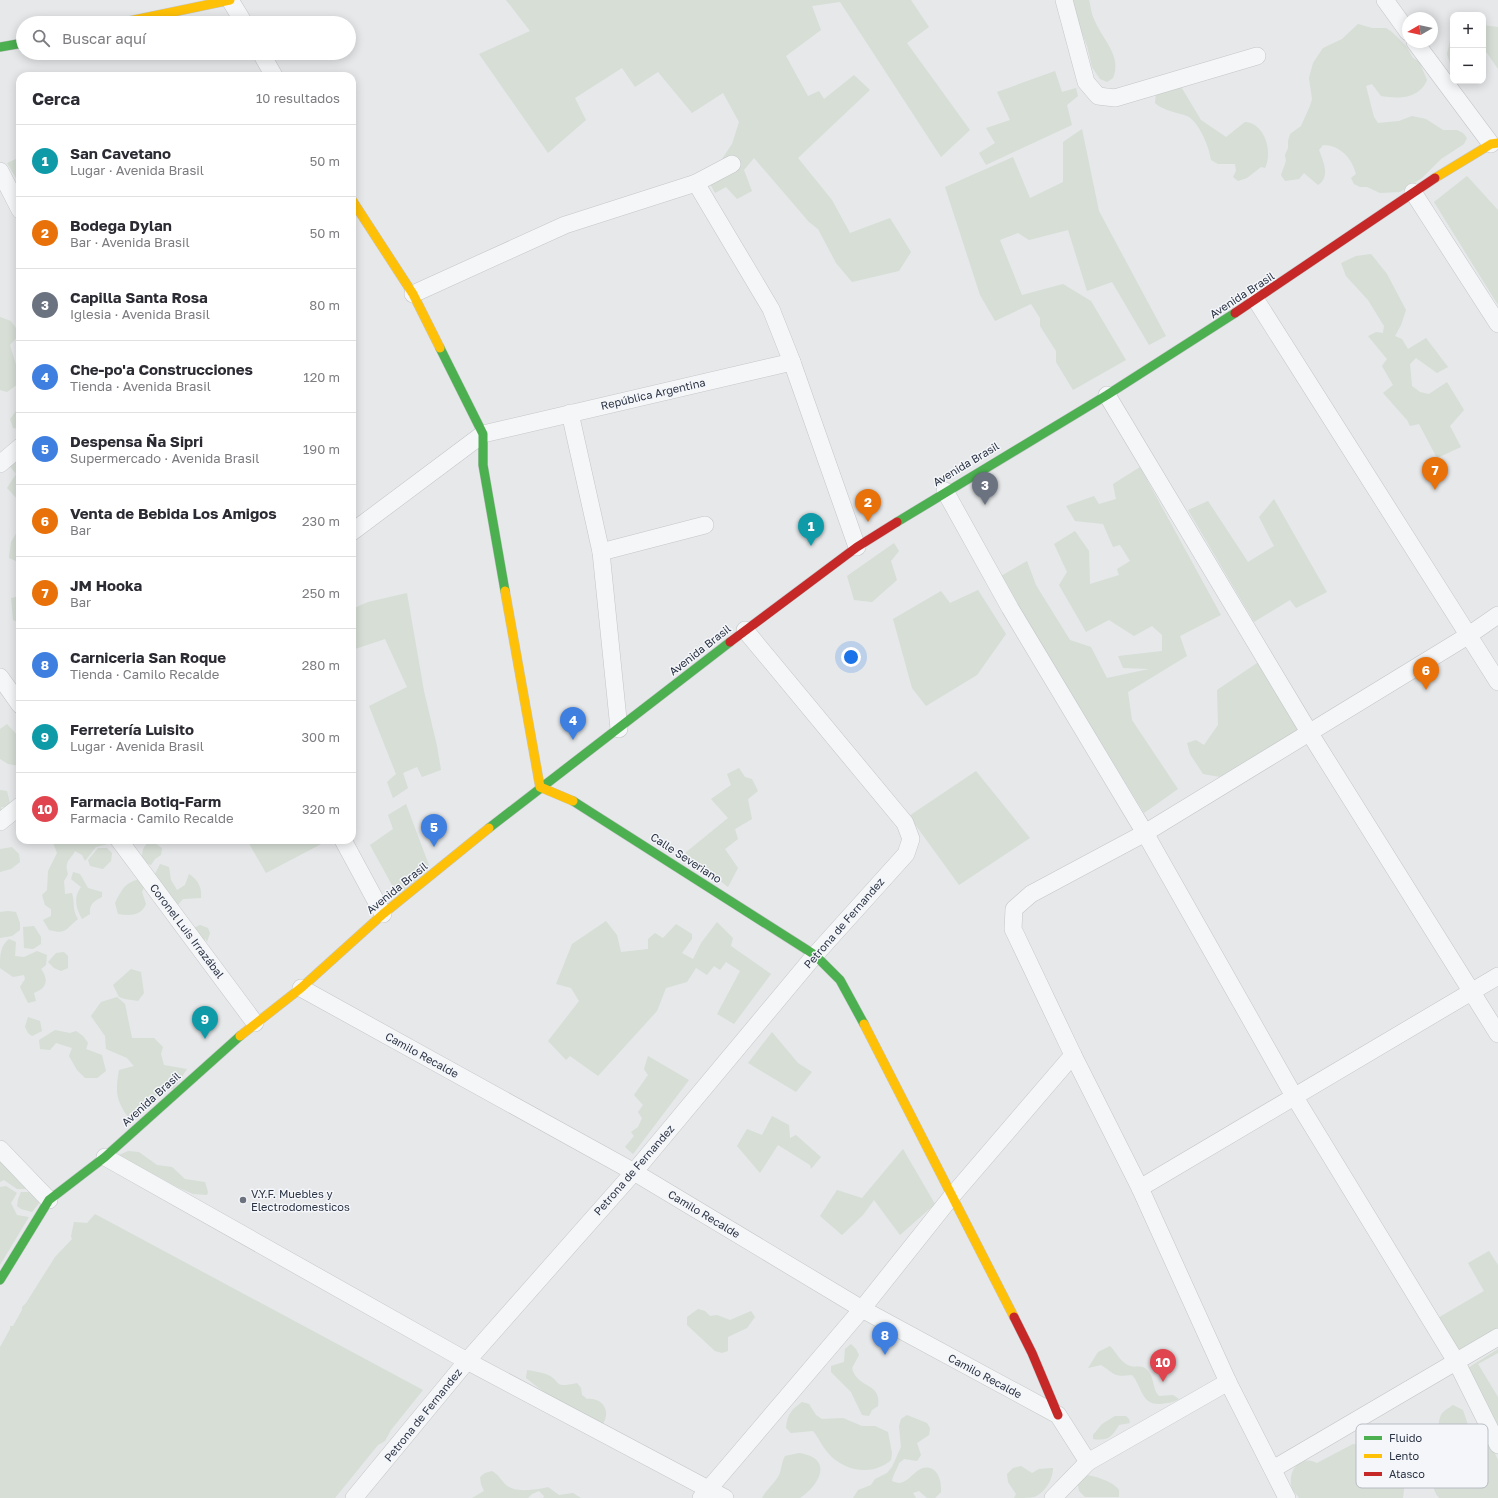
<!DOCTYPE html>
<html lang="es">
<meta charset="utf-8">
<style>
:root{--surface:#fff;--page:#f2f2f3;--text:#2b2b33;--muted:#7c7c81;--line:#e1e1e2;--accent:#7c3aed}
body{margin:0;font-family:"Golos Text",sans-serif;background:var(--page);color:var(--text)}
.controls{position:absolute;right:12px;top:12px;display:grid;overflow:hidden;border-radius:8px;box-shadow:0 2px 10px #0003}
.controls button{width:36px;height:36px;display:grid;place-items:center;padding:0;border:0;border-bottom:1px solid var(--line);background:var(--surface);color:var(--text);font:20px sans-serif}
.compass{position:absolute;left:1402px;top:12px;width:36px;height:36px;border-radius:50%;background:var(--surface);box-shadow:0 2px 10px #0003;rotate:261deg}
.you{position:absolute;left:851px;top:657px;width:14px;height:14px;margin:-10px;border:3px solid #fff;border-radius:50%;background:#1a73e8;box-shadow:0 0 0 6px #1a73e833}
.badge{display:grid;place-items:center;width:26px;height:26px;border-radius:50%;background:var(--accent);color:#fff;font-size:13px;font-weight:700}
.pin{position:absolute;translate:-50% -33px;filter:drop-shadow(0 1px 2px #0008)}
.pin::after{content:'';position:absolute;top:21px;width:14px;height:12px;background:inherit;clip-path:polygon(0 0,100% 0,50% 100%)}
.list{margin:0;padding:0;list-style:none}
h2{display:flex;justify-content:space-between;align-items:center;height:52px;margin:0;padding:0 16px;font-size:17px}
h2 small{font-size:13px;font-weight:400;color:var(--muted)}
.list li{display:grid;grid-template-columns:26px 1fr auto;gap:12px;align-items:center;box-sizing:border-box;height:72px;padding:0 16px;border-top:1px solid var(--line)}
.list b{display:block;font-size:15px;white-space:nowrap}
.list p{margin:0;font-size:13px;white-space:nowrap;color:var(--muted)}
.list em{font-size:13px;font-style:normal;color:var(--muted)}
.icon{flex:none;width:22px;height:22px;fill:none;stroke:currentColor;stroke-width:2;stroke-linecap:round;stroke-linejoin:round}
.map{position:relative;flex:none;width:1498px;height:1498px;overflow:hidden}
.search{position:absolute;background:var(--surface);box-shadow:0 2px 10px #0003;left:16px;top:16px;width:340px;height:44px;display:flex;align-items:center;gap:10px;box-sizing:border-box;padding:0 14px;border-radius:22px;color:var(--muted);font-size:15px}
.panel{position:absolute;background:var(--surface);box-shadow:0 2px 10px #0003;left:16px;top:72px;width:340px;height:772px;border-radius:12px}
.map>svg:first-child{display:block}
.green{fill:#d6ded6}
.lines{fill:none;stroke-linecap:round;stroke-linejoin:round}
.street-casing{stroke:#c4c6c8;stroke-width:18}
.fast-casing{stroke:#c4c6c8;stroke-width:10}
.slow-casing{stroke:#c4c6c8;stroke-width:10}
.jam-casing{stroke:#c4c6c8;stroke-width:10}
.street{stroke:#f5f6f7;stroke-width:17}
.fast{stroke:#4caf50;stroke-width:9}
.slow{stroke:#ffc107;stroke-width:9}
.jam{stroke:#c62828;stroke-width:9}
.poi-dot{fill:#6c737f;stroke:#f4f6f9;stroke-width:1.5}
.labels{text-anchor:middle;stroke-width:3;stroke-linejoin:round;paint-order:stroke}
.street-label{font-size:11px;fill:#2b3445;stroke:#f4f6f9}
.poi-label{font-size:11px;fill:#2b3445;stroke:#f4f6f9;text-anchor:start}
.key{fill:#f4f6f9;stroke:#b8bcc3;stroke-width:1}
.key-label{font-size:11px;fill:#2b3445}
</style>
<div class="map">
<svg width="1498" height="1498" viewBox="0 0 1498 1498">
<rect width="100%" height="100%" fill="#e6e8ea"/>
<g class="green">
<path d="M506 0H911L929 27 907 43 970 130 941 157 840 2 812 6 821 30 786 56 808 96 819 91 824 99 854 75 870 90 798 158 832 200 850 233 890 218 911 252 899 271 852 282 836 263 818 229 809 222 754 158 744 170 752 191 737 199 726 187 715 193 708 180 732 144 739 122 723 93 692 113 658 72 635 87 622 68 575 98 586 120 548 153 479 54 530 31Z"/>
<path d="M1069 0H1089C1091 7 1091 13 1094 19 1101 38 1123 56 1113 78L1107 82 1100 79 1092 67 1087 46Z"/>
<path d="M1358 24 1372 28H1386L1392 32 1406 46 1413 58 1419 61 1427 80C1419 99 1399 99 1381 96L1372 84 1366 86 1374 117 1378 123 1399 121 1412 116 1426 119 1443 130H1457L1463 133 1467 138 1464 144 1441 159 1422 178 1400 192 1380 193 1367 187H1360L1354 184 1351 178 1356 174C1352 158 1340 145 1323 145L1319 150C1323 161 1331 177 1318 185L1304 173 1299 179 1285 181 1281 175 1286 161 1285 155 1288 148V141L1290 134 1301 126 1310 106 1312 99 1309 78 1313 63 1323 48 1342 39Z"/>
<path d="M1483 25 1498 27V69L1487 53 1483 52Z"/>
<path d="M1452 32H1453V74L1447 54Z"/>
<path d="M1055 71 1062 92 1076 88 1078 96 1067 105 1072 125 986 165 979 153 995 143 986 128 1010 120 997 92Z"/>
<path d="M1180 85 1201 120 1226 137 1245 122C1265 123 1273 152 1265 168L1261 167 1247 178 1238 181 1233 177 1236 171 1235 164H1218L1211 160C1210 149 1199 121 1187 116 1176 112 1164 111 1155 103L1156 92Z"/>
<path d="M1082 129 1099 211 1166 336 1149 345 1112 282 1087 291 1068 230 1029 240 1018 233 1000 240 1022 295 1063 284 1091 301 1126 360 1073 390 1056 362V351L1040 326V318L1031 304 995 321 980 295 945 187 1013 157 1030 198 1063 182V142Z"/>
<path d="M18 158 20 160V185L7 163Z"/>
<path d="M1467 176 1498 210V305L1434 202Z"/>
<path d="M1371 254 1387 274 1406 310 1401 325 1395 336 1402 339 1408 349 1426 338 1448 367 1437 373 1416 358 1410 364 1412 386 1420 392 1429 394 1447 382 1464 410 1450 426 1461 447 1437 458 1419 424 1410 426 1407 420 1383 393 1393 385 1382 366 1387 359 1368 336 1376 332 1383 333 1384 326 1368 300 1346 276 1341 263 1356 256Z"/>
<path d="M0 317 11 321 20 334 10 345 17 368 18 384 7 392 0 390Z"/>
<path d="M20 406V429L13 428 10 419Z"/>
<path d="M20 461V501H19L7 488 16 474 8 464Z"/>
<path d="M1140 467 1221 615 1180 636 1187 656 1128 692 1132 720 1178 789 1144 813 999 577 1027 561 1036 585 1070 640 1091 647 1107 678 1149 669 1123 668 1118 656 1162 651V635L1152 626 1134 636 1109 620 1086 632 1059 585 1067 572 1054 544 1075 531 1089 551 1090 584 1119 575 1117 569 1130 561 1120 545 1113 547 1103 524 1075 521 1066 506 1094 496 1099 504 1116 499 1113 484Z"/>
<path d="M1274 499 1327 592 1296 608 1290 600 1254 622 1188 510 1208 501 1248 562 1274 546 1259 517Z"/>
<path d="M20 531V563L9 558 11 542 17 532Z"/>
<path d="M894 543 899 551 891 561 897 580 872 602 854 600 847 576Z"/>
<path d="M978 590 1006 634 977 675 926 706 912 688 893 619 941 591 950 603Z"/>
<path d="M407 593 424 691 437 746 441 770 422 777 417 767 403 773 408 788 393 798 387 782 396 774 369 706 407 687 385 639 352 650V609L368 602Z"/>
<path d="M20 596V623L13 620 11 598Z"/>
<path d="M1260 661 1302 727 1220 777 1203 774 1190 754 1187 743 1196 740 1204 745 1218 725 1217 690Z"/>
<path d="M7 724 20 738V766L8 764 0 759V729Z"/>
<path d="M739 768 745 777 752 779 758 791 748 799 752 819 735 829 738 839 725 849 738 868 728 887 685 853 728 818 711 799 731 785 727 774Z"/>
<path d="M976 771 1030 838 959 885 909 816Z"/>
<path d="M0 790 7 791 11 808 1 807 3 814 0 813Z"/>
<path d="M406 804 430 868 398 896 370 845 393 829 388 815Z"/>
<path d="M52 840H108V844L96 847 85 861 82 855 75 851C70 861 64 860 68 874L64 881 65 894 72 893C75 903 72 910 78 919 65 929 67 935 49 930L43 920 51 916V909L45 905 42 895 47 890 48 871 57 853Z"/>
<path d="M247 840H327V841L266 873Z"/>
<path d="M152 841 162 848 161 855 155 859 151 865 145 863 142 859C142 851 143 844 152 841Z"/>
<path d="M12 847 19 854 20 862 11 869 0 872V849Z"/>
<path d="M98 848H107L112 853 111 861 103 869 90 866 88 860Z"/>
<path d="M160 864 169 867 171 880 177 890 185 885 189 874C198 880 202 887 201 898L183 899 176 907 153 878Z"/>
<path d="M73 872 80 874 88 888 102 892V897C94 901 89 904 90 914L82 919C76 908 73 898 81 887L71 879Z"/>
<path d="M142 879 145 885 142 892 146 904C141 916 130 916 118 914L115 903C122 889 126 881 142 879Z"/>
<path d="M8 911 16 912 20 923V930L12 936 0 938V912Z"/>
<path d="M606 921 617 935 621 952 648 949V939L655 933 663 938 676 924 692 934V939L682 953 693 959 701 943 717 922 733 938 731 946 771 974 734 1024 717 1014 740 971 726 962 720 970 714 966 707 975 696 968 687 982 666 988 657 1011 598 1076 570 1056 566 1060 548 1041 579 1001 571 988 556 984 572 944Z"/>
<path d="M200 925 208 928 210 933 207 942 205 938V942L191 929Z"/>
<path d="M34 926 41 937V944L33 949 24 948 23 927Z"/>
<path d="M9 939 16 942 15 956 24 957 37 951 47 955 46 965 41 969C49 980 47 988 34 993L36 1001 28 1003 20 987 25 979 24 975 13 977 0 968C0 955 0 946 9 939Z"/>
<path d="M64 952 68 956V968L61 971 54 968 48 962 56 953Z"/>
<path d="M131 969 141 972 144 993 138 1001 125 999 119 997 113 985Z"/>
<path d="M117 997 125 1004 132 1038H154L163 1047 161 1054 164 1065 187 1069 174 1089 163 1090 154 1098 145 1099 131 1121C116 1101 115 1094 119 1070L134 1066 127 1058 106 1049 105 1036 91 1016 101 1002Z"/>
<path d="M28 1017 40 1021 42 1031 32 1036 28 1033 25 1027Z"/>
<path d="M55 1030 70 1033 76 1031 83 1036 88 1043 86 1049 102 1055 106 1071 97 1078H85L77 1070 69 1056 72 1048 56 1043 50 1050 40 1049 39 1040Z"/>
<path d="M772 1032 798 1063 812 1072 796 1092 748 1063Z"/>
<path d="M648 1056 689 1080 633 1154 625 1147 634 1136 631 1132 638 1127 642 1118 638 1112 643 1105 634 1095 648 1075 644 1069Z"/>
<path d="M772 1116 789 1125 790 1138 796 1135 821 1157 811 1169 810 1165 778 1145 760 1173 737 1146 747 1129 762 1135Z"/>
<path d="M903 1149 935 1204 900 1235 874 1200 863 1215 842 1235 820 1216 837 1190 862 1198Z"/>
<path d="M128 1151 139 1152 157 1165 172 1167 185 1179 205 1182 208 1192 207 1195 193 1194 177 1187 148 1171 135 1167 119 1155Z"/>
<path d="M0 1157 30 1189H17L4 1180 0 1182Z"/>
<path d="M6 1186 17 1193 11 1203 17 1215 29 1217 0 1265V1187Z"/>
<path d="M21 1192H32L40 1202 32 1212 21 1209 17 1206 18 1199Z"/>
<path d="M95 1214 423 1390 391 1430 385 1441 378 1445 335 1498H0V1347L10 1329V1326H13L22 1310V1307L26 1303 55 1257 72 1239 71 1236 74 1222 87 1223Z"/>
<path d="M1489 1251 1498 1265V1337L1461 1361 1436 1319 1484 1291 1468 1263Z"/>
<path d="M698 1309 705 1311 710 1316 717 1315 730 1320 751 1311 755 1317 747 1328 728 1337V1351L722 1353 715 1351 687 1325V1317Z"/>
<path d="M851 1344 856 1349 859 1355 852 1368C857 1389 882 1382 878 1406L872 1410 869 1416 862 1415 851 1392 831 1372V1366L844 1362 845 1349Z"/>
<path d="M1110 1346C1116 1352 1121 1363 1130 1366 1137 1368 1142 1364 1148 1371 1155 1379 1152 1389 1159 1396L1173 1395 1179 1399C1173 1403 1167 1403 1160 1404 1141 1405 1142 1386 1132 1375 1112 1377 1117 1375 1101 1365L1088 1368 1098 1352Z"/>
<path d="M1498 1349V1353L1478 1364 1498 1397V1435L1463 1371Z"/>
<path d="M527 1370C533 1371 540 1372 546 1374 563 1381 551 1389 577 1383L581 1388 582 1395 587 1399C603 1397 612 1413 602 1425L549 1396 526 1378Z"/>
<path d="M802 1402 809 1404 816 1415 822 1419 843 1418 862 1426H875L888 1432 892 1453 891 1460C873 1476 845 1472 829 1454 823 1448 819 1438 813 1431L791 1433 786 1428C787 1415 791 1410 802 1402Z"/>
<path d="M1453 1405 1463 1410 1470 1431 1474 1434 1489 1441 1498 1460V1498H1439C1425 1480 1434 1454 1438 1434 1439 1427 1438 1421 1441 1415 1444 1410 1449 1408 1453 1405Z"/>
<path d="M907 1415 927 1423 930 1428 929 1435 917 1443 921 1455 917 1461 904 1459 899 1463C897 1470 893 1474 892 1481 897 1483 900 1484 905 1481 911 1478 916 1470 923 1468 937 1464 942 1481 941 1492L935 1498H927L919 1491 913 1493 916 1498H853L858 1490 871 1485 875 1479 887 1473 892 1467 901 1447 899 1426 901 1419Z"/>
<path d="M1115 1416H1126L1129 1419 1130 1423 1119 1425C1111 1438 1108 1441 1093 1439V1435L1102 1424Z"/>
<path d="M1353 1444 1413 1451 1405 1481 1403 1498H1299C1297 1494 1293 1492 1292 1488 1287 1471 1300 1454 1317 1463Z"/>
<path d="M799 1453C834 1458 820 1485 800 1498H762C766 1490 773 1485 778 1477 782 1471 781 1462 785 1456Z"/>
<path d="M1021 1466 1032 1473 1039 1469 1053 1468C1053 1479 1045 1493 1034 1497 1029 1498 1020 1498 1014 1498L1016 1494 1008 1482 1007 1474 1013 1468Z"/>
<path d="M492 1471C499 1475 501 1480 506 1485 516 1493 536 1490 548 1487L559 1495 573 1493 581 1498H543L544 1496 539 1491 532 1494 528 1498H472L484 1491 481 1484 480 1477 485 1473Z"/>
<path d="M1082 1475C1094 1475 1112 1481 1119 1490V1497H1085L1079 1491 1077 1479Z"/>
</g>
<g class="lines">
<defs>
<g id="street">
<path d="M230 0 244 23"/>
<path d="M1064 0 1086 82 1098 96 1115 98 1257 56"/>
<path d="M1385 0 1408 32"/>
<path d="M1415 42 1491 144"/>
<path d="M261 53 274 76"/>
<path d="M0 171 20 210"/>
<path d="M696 183 771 309 792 362"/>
<path d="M1413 192 1498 324"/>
<path d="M413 294 565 225 696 183 732 164"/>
<path d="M1256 300 1498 682"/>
<path d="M1107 395 1309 732 1498 1034"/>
<path d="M570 413 601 552 619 729"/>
<path d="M0 464 20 447"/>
<path d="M945 491 1010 608 1145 833 1294 1096 1457 1363 1498 1445"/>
<path d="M352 532 483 434 792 362 857 547"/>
<path d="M601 552 705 525"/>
<path d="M0 677 20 705"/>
<path d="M0 822 20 806"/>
<path d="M119 840 255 1023"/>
<path d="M343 840 383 914"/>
<path d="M301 988 634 1172 862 1309 1058 1415 1088 1462"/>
<path d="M0 1149 49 1200"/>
<path d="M105 1157 467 1361 725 1498"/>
<path d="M1140 1188 1498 976"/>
<path d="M1273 1469 1498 1337"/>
<path d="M354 1498 467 1361 634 1172 815 955 906 854 911 839 905 823 745 630"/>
<path d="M701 1498 862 1309 952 1196 1073 1055"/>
<path d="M1053 1498 1088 1462 1228 1382"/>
<path d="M1287 1498 1228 1382 1140 1188 1073 1055 1013 929 1014 909 1031 894 1145 833 1469 635 1498 615"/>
</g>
<g id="fast">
<path d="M0 47 23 43"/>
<path d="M440 348 483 434V465L505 591"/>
<path d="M897 522 1107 395 1235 313"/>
<path d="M573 801 815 955 840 980 864 1024"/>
<path d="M489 828 730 642"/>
<path d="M0 1280 49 1200 105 1157 240 1036"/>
</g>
<g id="slow">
<path d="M120 23 230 0"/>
<path d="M1435 178 1491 144 1498 143"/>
<path d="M352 200 413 294 440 348"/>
<path d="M505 591 540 787 573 801"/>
<path d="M864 1024 1014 1317"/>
<path d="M240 1036 301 988 383 914 489 828"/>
</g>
<g id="jam">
<path d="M1235 313 1435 178"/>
<path d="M730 642 857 547 897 522"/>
<path d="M1014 1317 1032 1353 1058 1415"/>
</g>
</defs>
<use href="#street" class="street-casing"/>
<use href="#fast" class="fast-casing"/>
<use href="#slow" class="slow-casing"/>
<use href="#jam" class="jam-casing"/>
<use href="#street" class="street"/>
<use href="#fast" class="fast"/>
<use href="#slow" class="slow"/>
<use href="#jam" class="jam"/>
</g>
<circle class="poi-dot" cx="243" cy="1200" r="4"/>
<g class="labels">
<g class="street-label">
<text transform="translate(1242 295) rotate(-33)" y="4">Avenida Brasil</text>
<text transform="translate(653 394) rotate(-13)" y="4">República Argentina</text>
<text transform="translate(966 464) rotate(-31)" y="4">Avenida Brasil</text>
<text transform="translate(700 650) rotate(-38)" y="4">Avenida Brasil</text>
<text transform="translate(686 858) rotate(33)" y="4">Calle Severiano</text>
<text transform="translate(397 888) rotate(-39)" y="4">Avenida Brasil</text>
<text transform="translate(844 923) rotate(-49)" y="4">Petrona de Fernandez</text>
<text transform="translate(187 931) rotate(53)" y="4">Coronel Luis Irrazábal</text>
<text transform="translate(422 1055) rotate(29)" y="4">Camilo Recalde</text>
<text transform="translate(151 1099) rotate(-42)" y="4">Avenida Brasil</text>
<text transform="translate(634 1170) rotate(-49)" y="4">Petrona de Fernandez</text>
<text transform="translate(704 1214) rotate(31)" y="4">Camilo Recalde</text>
<text transform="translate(985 1376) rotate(28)" y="4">Camilo Recalde</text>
<text transform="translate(423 1415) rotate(-51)" y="4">Petrona de Fernandez</text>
</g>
<g class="poi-label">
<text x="251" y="1198">V.Y.F. Muebles y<tspan x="251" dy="13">Electrodomesticos</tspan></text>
</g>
</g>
<rect x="1356" y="1424" width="132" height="64" rx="6" class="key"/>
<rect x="1364" y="1436" width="18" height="4" fill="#4caf50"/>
<rect x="1364" y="1454" width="18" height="4" fill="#ffc107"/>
<rect x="1364" y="1472" width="18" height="4" fill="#c62828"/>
<g class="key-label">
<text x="1389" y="1442">Fluido</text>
<text x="1389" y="1460">Lento</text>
<text x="1389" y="1478">Atasco</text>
</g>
</svg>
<div class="controls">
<button>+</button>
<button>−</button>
</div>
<svg class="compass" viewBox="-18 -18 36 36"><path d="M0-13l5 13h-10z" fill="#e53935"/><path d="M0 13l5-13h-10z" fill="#7c7c81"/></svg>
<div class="you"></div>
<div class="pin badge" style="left:811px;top:546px;background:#0f9aa8">1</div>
<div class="pin badge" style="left:868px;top:522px;background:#e8710a">2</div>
<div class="pin badge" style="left:985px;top:505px;background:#6b7280">3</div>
<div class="pin badge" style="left:573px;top:740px;background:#3f7fe0">4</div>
<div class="pin badge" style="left:434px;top:847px;background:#3f7fe0">5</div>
<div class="pin badge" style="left:1426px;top:690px;background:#e8710a">6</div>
<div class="pin badge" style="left:1435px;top:490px;background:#e8710a">7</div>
<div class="pin badge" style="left:885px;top:1355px;background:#3f7fe0">8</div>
<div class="pin badge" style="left:205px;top:1039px;background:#0f9aa8">9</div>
<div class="pin badge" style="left:1163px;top:1382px;background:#e0444e">10</div>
<div class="search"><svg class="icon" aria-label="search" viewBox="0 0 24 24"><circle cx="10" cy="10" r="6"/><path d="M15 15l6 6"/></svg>Buscar aquí</div>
<section class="panel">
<h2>Cerca<small>10 resultados</small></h2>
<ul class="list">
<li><span class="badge" style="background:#0f9aa8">1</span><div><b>San Cavetano</b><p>Lugar · Avenida Brasil</p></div><em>50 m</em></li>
<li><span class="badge" style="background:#e8710a">2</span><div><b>Bodega Dylan</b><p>Bar · Avenida Brasil</p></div><em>50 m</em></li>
<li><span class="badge" style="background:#6b7280">3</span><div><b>Capilla Santa Rosa</b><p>Iglesia · Avenida Brasil</p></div><em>80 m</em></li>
<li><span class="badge" style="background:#3f7fe0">4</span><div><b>Che-po'a Construcciones</b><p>Tienda · Avenida Brasil</p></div><em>120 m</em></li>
<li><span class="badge" style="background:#3f7fe0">5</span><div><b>Despensa Ña Sipri</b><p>Supermercado · Avenida Brasil</p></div><em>190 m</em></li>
<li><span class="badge" style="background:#e8710a">6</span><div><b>Venta de Bebida Los Amigos</b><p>Bar</p></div><em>230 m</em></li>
<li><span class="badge" style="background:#e8710a">7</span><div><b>JM Hooka</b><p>Bar</p></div><em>250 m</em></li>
<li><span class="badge" style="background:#3f7fe0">8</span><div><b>Carniceria San Roque</b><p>Tienda · Camilo Recalde</p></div><em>280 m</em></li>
<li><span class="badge" style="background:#0f9aa8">9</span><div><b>Ferretería Luisito</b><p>Lugar · Avenida Brasil</p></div><em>300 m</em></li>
<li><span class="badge" style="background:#e0444e">10</span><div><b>Farmacia Botiq-Farm</b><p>Farmacia · Camilo Recalde</p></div><em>320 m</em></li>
</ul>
</section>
</div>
